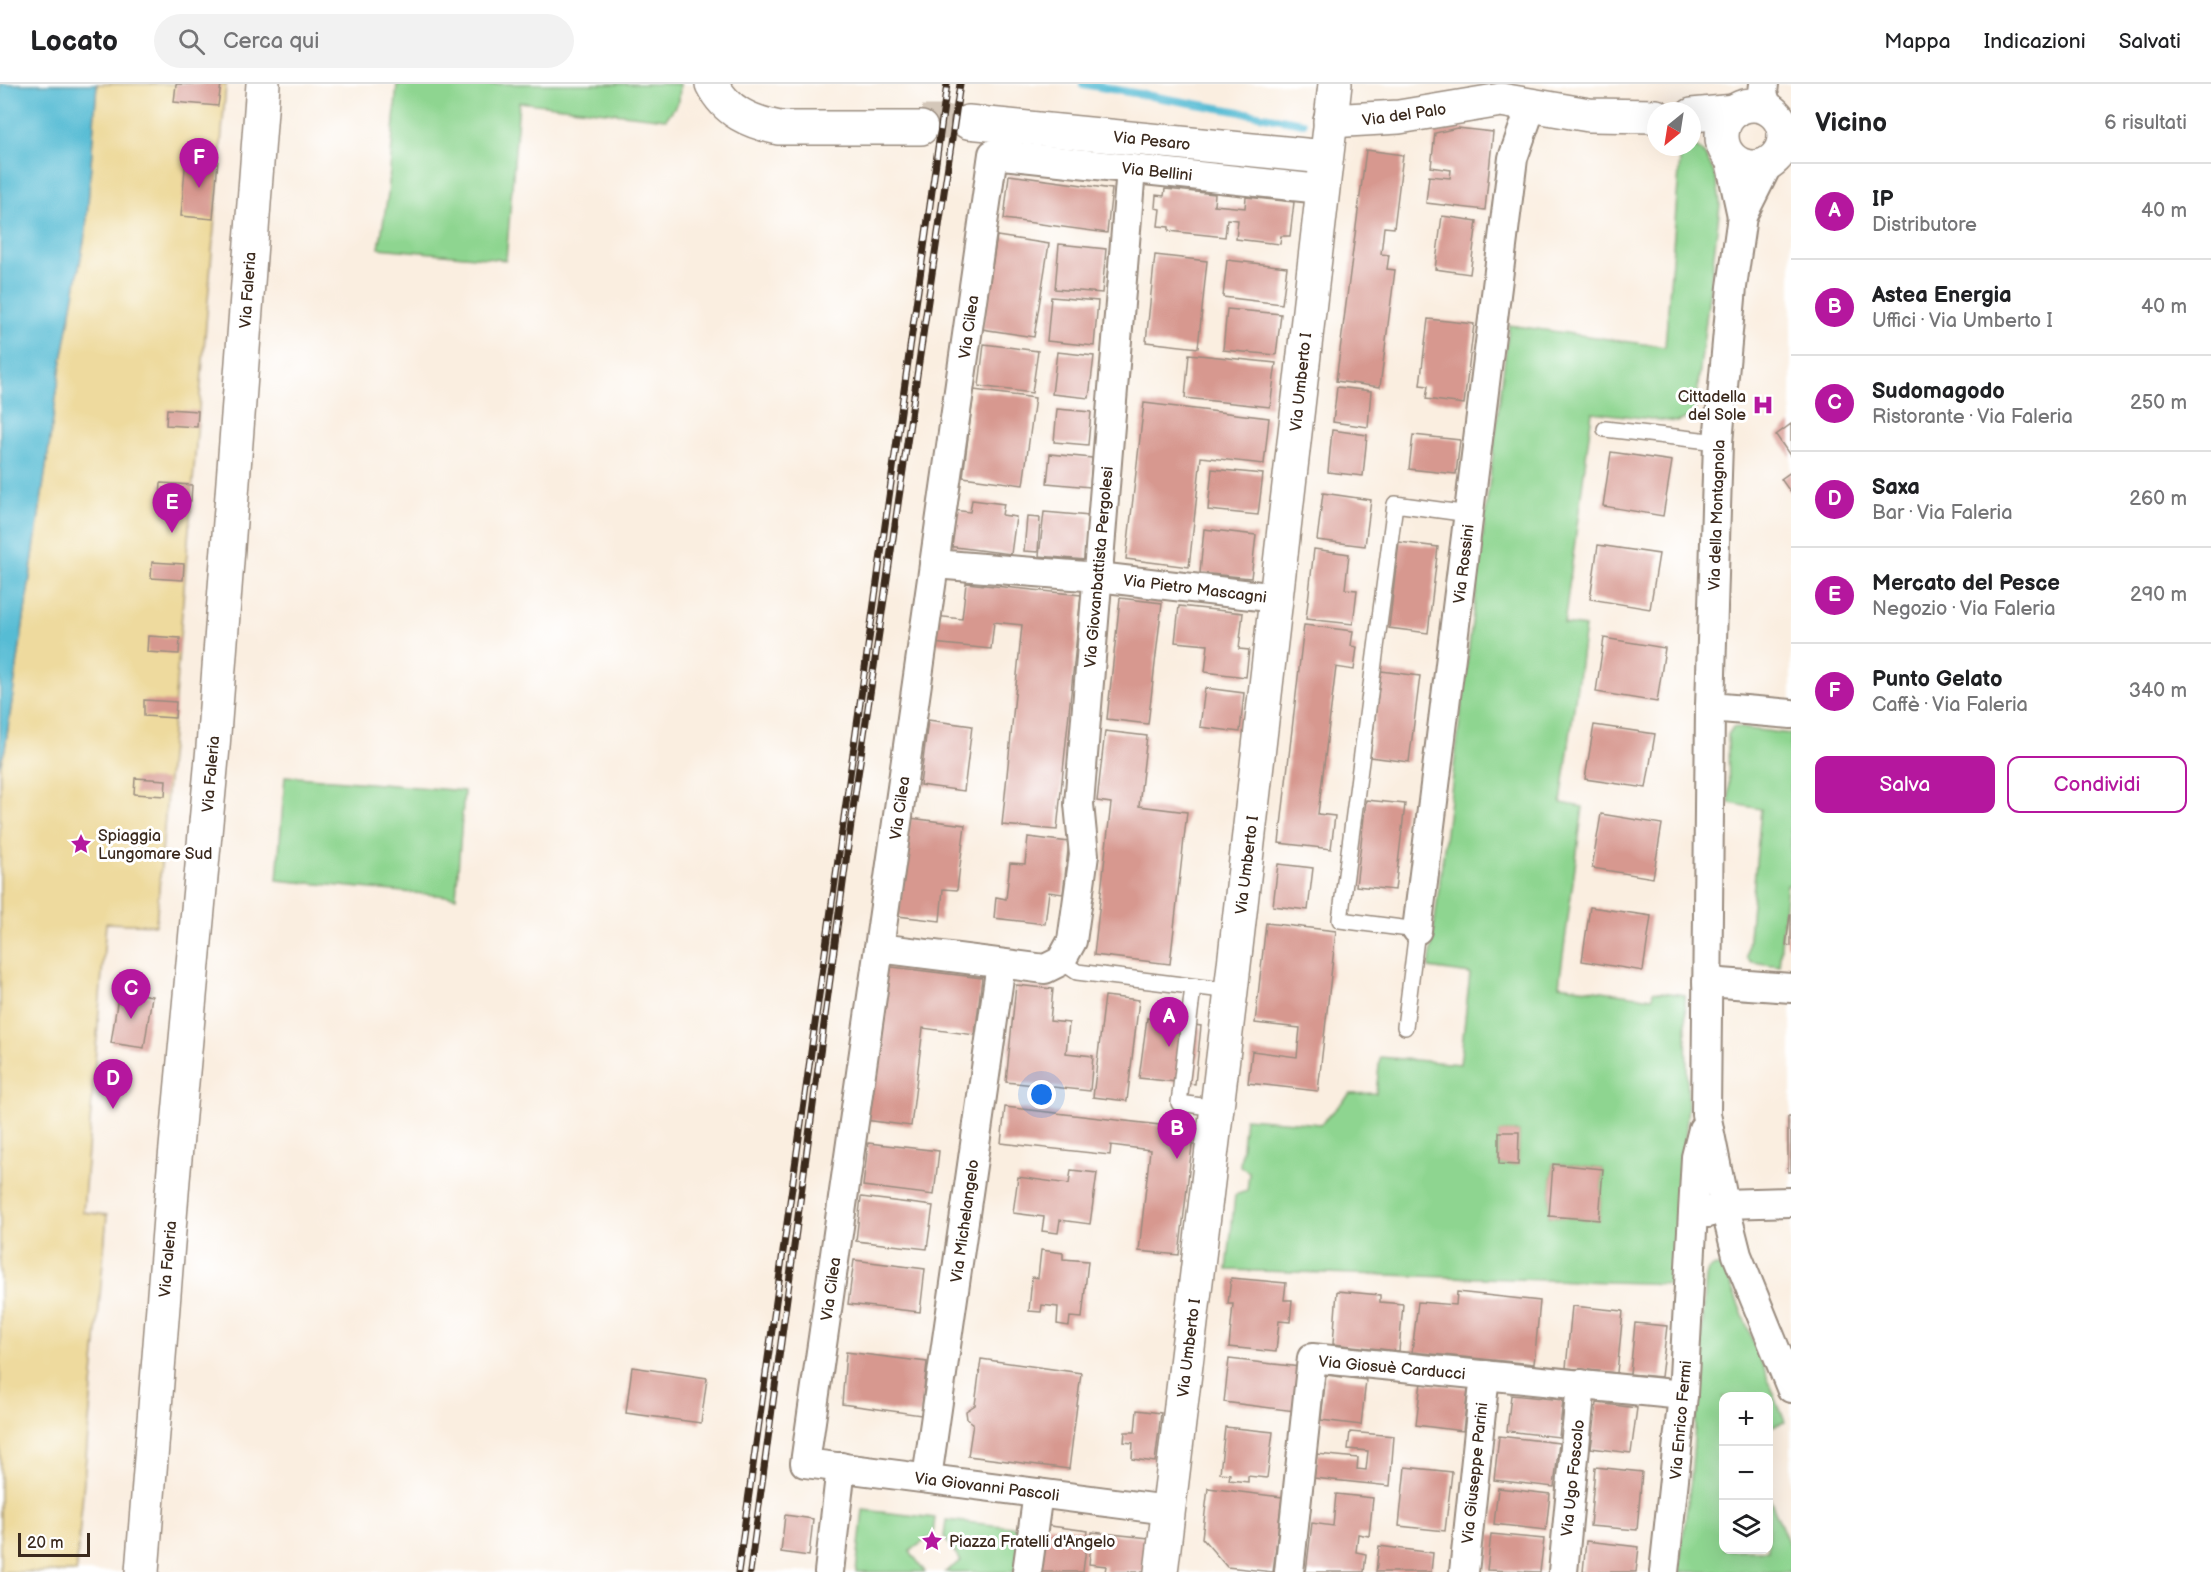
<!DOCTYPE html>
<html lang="it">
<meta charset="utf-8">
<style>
:root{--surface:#fff;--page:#f2f2f2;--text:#202124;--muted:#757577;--line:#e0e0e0;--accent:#b5179e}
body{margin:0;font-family:"Balsamiq Sans",sans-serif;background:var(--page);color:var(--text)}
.controls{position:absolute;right:18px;bottom:18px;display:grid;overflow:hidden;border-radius:12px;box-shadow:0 6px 24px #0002}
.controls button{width:54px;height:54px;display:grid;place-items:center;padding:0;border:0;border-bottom:2px solid var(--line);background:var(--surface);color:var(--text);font:30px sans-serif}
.compass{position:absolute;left:1647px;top:18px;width:54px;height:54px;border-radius:50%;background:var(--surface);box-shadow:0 6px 24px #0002;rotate:210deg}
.scale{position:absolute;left:18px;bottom:15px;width:72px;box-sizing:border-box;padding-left:6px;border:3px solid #3b2a1e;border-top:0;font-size:16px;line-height:21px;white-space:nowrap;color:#3b2a1e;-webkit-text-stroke:4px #fff;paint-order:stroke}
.you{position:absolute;left:1042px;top:1011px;width:21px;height:21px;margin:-15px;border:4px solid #fff;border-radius:50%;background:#1a73e8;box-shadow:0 0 0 9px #1a73e833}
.badge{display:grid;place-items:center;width:39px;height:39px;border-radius:50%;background:var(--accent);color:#fff;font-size:20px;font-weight:700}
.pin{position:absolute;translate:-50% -50px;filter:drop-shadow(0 2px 3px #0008)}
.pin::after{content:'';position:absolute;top:32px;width:21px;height:18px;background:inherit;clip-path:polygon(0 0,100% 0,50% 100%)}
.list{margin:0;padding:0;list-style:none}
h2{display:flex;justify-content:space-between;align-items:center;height:78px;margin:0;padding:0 24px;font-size:26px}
h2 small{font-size:20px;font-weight:400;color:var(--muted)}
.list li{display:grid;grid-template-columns:39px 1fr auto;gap:18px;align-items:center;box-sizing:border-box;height:96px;padding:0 24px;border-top:2px solid var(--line)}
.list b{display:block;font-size:22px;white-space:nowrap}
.list p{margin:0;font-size:20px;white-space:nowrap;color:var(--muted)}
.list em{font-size:20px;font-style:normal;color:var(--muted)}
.actions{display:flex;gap:12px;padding:18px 24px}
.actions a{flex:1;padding:14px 0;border:2px solid var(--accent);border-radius:12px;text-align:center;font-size:21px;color:var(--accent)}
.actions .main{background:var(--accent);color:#fff}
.icon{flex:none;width:33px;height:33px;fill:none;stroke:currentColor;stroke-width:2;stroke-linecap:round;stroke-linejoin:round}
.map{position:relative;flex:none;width:1791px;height:1488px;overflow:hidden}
header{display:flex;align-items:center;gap:36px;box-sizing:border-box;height:84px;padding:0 30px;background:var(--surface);border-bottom:2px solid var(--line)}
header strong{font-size:28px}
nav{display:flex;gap:33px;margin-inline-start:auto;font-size:21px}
.search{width:420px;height:54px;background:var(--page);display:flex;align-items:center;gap:15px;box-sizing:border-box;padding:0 21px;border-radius:33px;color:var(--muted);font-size:22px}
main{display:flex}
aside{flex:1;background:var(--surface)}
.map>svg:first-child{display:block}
.green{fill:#8ed590;stroke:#648057;stroke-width:1.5;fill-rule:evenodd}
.sand{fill:#eeda9e;stroke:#94825e;stroke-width:1.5}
.water{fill:#56bcd4;stroke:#487379;stroke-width:1.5}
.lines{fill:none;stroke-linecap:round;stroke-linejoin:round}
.stream{stroke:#56bcd4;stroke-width:8}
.building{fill:#d7988f}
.tertiary-tunnel{stroke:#d4c7b9;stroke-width:33;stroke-dasharray:33 16;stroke-linecap:butt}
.service-casing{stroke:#9a8c7f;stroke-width:18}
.minor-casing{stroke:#9a8c7f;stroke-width:32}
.tertiary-casing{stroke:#9a8c7f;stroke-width:36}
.primary-casing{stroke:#9a8c7f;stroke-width:36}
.service{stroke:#fff;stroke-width:15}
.minor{stroke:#fff;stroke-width:28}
.tertiary{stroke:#fff;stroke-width:33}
.primary{stroke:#fff;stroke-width:33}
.rail-casing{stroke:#3b2a1e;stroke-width:7}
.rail{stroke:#fff;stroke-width:4.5;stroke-dasharray:14;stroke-linecap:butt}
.labels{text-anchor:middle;stroke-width:6;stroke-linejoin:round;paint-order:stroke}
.street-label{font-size:16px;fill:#3b2a1e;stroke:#fff}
.poi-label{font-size:16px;fill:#3b2a1e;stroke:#fff;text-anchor:start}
</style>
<header>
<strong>Locato</strong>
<div class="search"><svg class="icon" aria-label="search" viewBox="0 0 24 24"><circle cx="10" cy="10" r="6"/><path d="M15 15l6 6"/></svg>Cerca qui</div>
<nav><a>Mappa</a><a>Indicazioni</a><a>Salvati</a></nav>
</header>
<main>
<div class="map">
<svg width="1791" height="1488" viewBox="0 0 1791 1488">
<rect width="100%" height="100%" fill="#fff"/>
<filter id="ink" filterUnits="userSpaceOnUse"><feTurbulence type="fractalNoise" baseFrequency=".0167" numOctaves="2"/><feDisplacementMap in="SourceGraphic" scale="12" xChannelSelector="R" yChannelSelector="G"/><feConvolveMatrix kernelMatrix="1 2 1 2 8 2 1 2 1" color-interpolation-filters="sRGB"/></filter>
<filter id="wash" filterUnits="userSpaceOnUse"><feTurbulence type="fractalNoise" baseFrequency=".008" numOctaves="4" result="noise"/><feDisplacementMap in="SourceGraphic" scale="24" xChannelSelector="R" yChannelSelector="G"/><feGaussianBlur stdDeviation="1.35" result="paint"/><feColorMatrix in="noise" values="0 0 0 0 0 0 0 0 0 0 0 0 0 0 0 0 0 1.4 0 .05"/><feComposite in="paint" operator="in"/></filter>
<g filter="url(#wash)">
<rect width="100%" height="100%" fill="#faeee0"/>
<g class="green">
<path d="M397 0H680L679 17 666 35 519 18 506 176 379 164 388 110Z"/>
<path d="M1692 61C1712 70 1719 102 1720 121L1695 326 1687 334 1677 338 1592 328 1564 540 1585 543 1561 719 1583 723 1559 901 1652 914 1653 907 1685 911 1688 1022 1673 1200 1227 1186 1235 1111 1247 1107 1249 1088 1240 1082 1245 1034 1321 1040 1350 1010 1376 1009 1380 973 1460 980 1470 890 1429 884 1509 241 1665 263 1681 63ZM1499 1048H1519L1518 1081 1499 1080ZM1553 1080 1603 1085 1599 1136 1549 1132Z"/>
<path d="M1733 643 1791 650V801H1787L1779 882 1752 878 1747 874 1761 725 1729 719 1728 651Z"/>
<path d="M285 692 464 707 456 813 277 796Z"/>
<path d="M1714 1182 1721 1183 1726 1189 1785 1338 1769 1343 1768 1312H1724V1466H1768L1769 1413 1791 1465V1488H1678L1691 1395 1706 1193 1708 1186Z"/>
<path d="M863 1426 935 1434 933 1451 910 1467 925 1488H856Z"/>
<path d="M946 1436 1021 1444 1015 1488H945L961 1477 944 1453Z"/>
</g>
<path class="sand" d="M97 0H226L156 841 106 839 83 1128 107 1131 76 1488H0V682L5 665 60 287 86 146Z"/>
<path class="water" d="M0 0H97L86 146 60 287 5 665 0 682Z"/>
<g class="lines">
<path class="stream" d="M1083 0 1303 39"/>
</g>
<g id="blocks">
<g class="building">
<path d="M176 0H221L218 22 174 18Z"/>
<path d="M1457 44 1493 48 1485 126 1426 119 1429 92 1450 94 1451 86 1431 83 1435 49Z"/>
<path d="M1366 66 1403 71 1394 144 1384 143 1381 170 1389 171 1387 185 1395 186 1380 303 1336 297Z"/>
<path d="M186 73 218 76 213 135 181 132Z"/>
<path d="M1009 91 1112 105 1107 149 1004 135Z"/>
<path d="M1165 105 1215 110 1214 121 1245 124 1246 113 1294 118 1290 152H1281L1280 160 1236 155 1238 136 1227 135 1225 153 1169 147V143L1158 142 1160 125 1155 124 1156 111 1164 112Z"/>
<path d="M1442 132 1477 137 1470 190 1435 185Z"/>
<path d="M997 152 1049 160 1034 253 982 245Z"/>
<path d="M1059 160 1106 165 1102 209 1055 205Z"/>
<path d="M1155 171 1207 177 1198 264 1146 258Z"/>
<path d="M1227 176 1287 183 1282 220 1223 213Z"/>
<path d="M1051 213 1098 217 1094 262 1047 257Z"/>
<path d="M1227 225 1281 230 1276 271 1223 266Z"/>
<path d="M1428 235 1474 240 1464 320 1426 315 1428 302 1420 301Z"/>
<path d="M984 260 1038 267 1032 309 979 302Z"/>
<path d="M1057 268 1094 272 1089 314 1052 310Z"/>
<path d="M1189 270 1276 279 1270 323 1185 314Z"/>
<path d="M1337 303 1371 307 1368 343 1333 338Z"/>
<path d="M974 306 1035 314 1023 401 963 393Z"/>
<path d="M1144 319 1269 334 1264 380 1201 373 1189 483 1126 475Z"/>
<path d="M167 325 198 327 197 343 166 341Z"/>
<path d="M1057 325 1091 328 1088 361 1054 358Z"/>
<path d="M1791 340V373L1776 351Z"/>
<path d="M1332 346 1367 351 1363 392 1328 388Z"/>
<path d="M1413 351 1460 356 1456 390 1409 385Z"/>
<path d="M1611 368 1672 377 1663 432 1603 422Z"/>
<path d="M1050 370 1092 374 1090 403 1047 399Z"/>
<path d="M1212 385 1263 390 1258 431 1208 426Z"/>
<path d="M1791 388V409L1781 395Z"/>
<path d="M161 399 192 401 191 417 160 415Z"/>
<path d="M1323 409 1371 416 1365 462 1317 456Z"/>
<path d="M972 416 1004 420 1002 431 1016 433 1011 470 947 462 952 426 970 428Z"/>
<path d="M1044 428 1090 432 1086 476 1039 472Z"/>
<path d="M1027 433 1040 434 1038 468 1024 467Z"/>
<path d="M1204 445 1256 451 1251 494 1200 489Z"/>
<path d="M1399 458 1438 463 1428 549 1389 544Z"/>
<path d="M1598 461 1659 470 1650 525 1590 515Z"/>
<path d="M1314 465 1349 470 1345 505 1357 506 1353 540 1306 535Z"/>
<path d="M152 478 184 480 183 496 151 494Z"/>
<path d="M966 499 1081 511 1057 746 1002 741 1022 541 994 538 991 565 933 559 935 532 962 535Z"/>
<path d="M1120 514 1162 519 1148 640 1107 635Z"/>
<path d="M1179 522 1243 529 1239 565 1249 566 1246 593 1205 588 1208 561 1175 558Z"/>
<path d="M1304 541 1353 547 1351 562 1357 563 1354 586 1336 583 1318 730 1335 732 1331 765 1279 759Z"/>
<path d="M148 552 180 554 179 570 147 568Z"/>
<path d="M1604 554 1665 564 1657 618 1596 608Z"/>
<path d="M1381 587 1420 592 1409 678 1370 673Z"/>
<path d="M1205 604 1244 609 1240 648 1200 643Z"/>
<path d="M144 616 176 618 175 634 144 632Z"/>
<path d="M928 636 972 642 964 707 920 701Z"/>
<path d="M1594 641 1655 650 1646 704 1585 695Z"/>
<path d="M1105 647 1147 652 1139 722 1187 728 1170 880 1094 871 1111 719 1097 717Z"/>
<path d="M135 694 166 696 165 712 134 710Z"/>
<path d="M1366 716 1405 720 1395 806 1356 802Z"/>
<path d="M1601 730 1662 740 1653 794 1592 784Z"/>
<path d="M910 734 965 741 957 806 943 805 940 837 898 832Z"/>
<path d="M1028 753 1069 758 1063 810 1049 808 1045 840 994 834 996 813 1006 815 1010 779 1025 780Z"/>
<path d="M1278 780 1313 784 1308 826 1273 822Z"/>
<path d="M1590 823 1651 832 1643 887 1582 877Z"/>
<path d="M1790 830H1791V862L1786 861Z"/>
<path d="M1266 839 1336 847 1318 1007 1248 999 1252 967 1297 973 1300 944 1255 939Z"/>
<path d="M884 882 982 894 975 951 923 944 911 1042 865 1036Z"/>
<path d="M1016 901 1053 905 1050 937 1069 939 1066 969 1093 972 1090 1007 1006 998Z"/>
<path d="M119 906 152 912 144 964 111 959Z"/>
<path d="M1105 912 1139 916 1127 1017 1093 1013Z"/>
<path d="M1147 934 1201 942 1195 1000 1139 994Z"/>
<path d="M1005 1023 1194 1045 1179 1171 1139 1167 1150 1066 1111 1061 1110 1071 1001 1059Z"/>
<rect x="1788" y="1033" width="3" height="55"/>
<path d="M1499 1048H1519L1518 1081 1499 1080Z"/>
<path d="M868 1059 939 1067 934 1111 863 1102Z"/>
<path d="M1553 1080 1603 1085 1599 1136 1549 1132Z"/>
<path d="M1071 1086 1097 1089 1090 1140 1060 1136 1058 1149 1042 1147 1044 1133 1013 1129 1018 1093 1069 1100Z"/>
<path d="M861 1113 933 1122 927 1165 856 1157Z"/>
<path d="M1041 1166 1063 1169V1175L1088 1177 1082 1234 1070 1233 1069 1242 1057 1240 1058 1223 1042 1221 1041 1228 1029 1227 1032 1193 1038 1194Z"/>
<path d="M854 1176 925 1185 920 1228 848 1220Z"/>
<path d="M1231 1194 1286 1199 1284 1216H1292L1290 1238 1279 1237 1276 1268 1229 1263 1233 1220H1228Z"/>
<path d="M1337 1207 1380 1211V1218L1403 1220 1399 1267 1333 1260Z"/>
<path d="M1457 1208 1540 1217 1534 1280 1412 1268 1418 1218 1456 1221Z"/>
<path d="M1572 1222 1623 1227 1617 1289 1566 1284Z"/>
<path d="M1635 1239 1667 1242 1661 1293 1630 1290Z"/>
<path d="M846 1268 927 1278 921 1331 842 1320Z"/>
<path d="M981 1275 1081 1289 1069 1385 968 1372 973 1339 967 1335 966 1327 975 1321Z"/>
<path d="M1229 1275 1300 1283 1295 1327 1224 1318Z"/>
<path d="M632 1283 707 1294 701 1339 626 1329Z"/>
<path d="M1326 1291 1366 1296 1361 1341 1321 1336Z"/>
<path d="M1421 1298 1468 1304 1463 1347 1416 1341Z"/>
<path d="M1511 1311 1563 1316 1559 1353 1507 1347Z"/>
<path d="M1597 1319 1637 1324 1631 1369 1591 1364Z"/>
<path d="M1137 1326 1161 1329 1155 1378 1132 1375 1133 1359 1124 1358 1125 1348H1135Z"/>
<path d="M1225 1343 1273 1348 1267 1394 1248 1392V1398L1229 1396 1230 1390 1220 1389Z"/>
<path d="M1350 1348 1394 1352 1390 1402 1314 1394 1317 1370 1358 1374 1357 1385 1366 1386 1368 1367 1348 1365Z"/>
<path d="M1499 1352 1559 1359 1554 1403 1494 1396Z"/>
<path d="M1405 1383 1452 1388 1445 1447 1399 1442Z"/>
<path d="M1595 1383 1642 1388 1637 1446 1590 1442Z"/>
<path d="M1208 1404 1282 1413 1273 1488 1227 1483 1202 1454Z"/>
<path d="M1498 1404 1550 1410 1546 1446 1494 1440Z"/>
<path d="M1336 1410 1373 1414 1369 1452 1358 1450 1356 1468 1366 1470 1364 1488H1306L1312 1439 1333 1442Z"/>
<path d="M785 1431 813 1435 809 1472 781 1468Z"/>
<path d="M1043 1441 1088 1447 1083 1488H1037Z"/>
<path d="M1092 1448 1149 1454 1146 1488H1105L1106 1482 1089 1480Z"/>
<path d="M1491 1450 1544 1455 1540 1488 1487 1486Z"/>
<path d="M1586 1457 1639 1463 1636 1488H1583Z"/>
<path d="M1379 1462 1433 1469 1431 1488H1376Z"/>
</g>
</g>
</g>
<g filter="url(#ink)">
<use href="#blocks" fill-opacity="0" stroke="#9a8c7f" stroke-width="1.5"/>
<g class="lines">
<path class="tertiary-tunnel" d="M922 38H968"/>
<defs>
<g id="service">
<path d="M1605 345 1718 358"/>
<path d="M1061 877 1077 888 1231 907"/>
<path d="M1193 903 1179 1019 1217 1024"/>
<path d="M1405 943 1417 846 1340 836 1395 420 1469 430"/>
</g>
<g id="minor">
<path d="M1764 0 1763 9 1768 25"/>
<path d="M1729 72 1742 132"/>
<path d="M1769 78 1742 132 1732 203 1718 358 1710 623 1706 1030 1724 1120 1737 1171 1791 1304"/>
<path d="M934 480 1098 493 1277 514"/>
<path d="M1710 623 1791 630"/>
<path d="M1417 846 1513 74 1532 20"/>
<path d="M879 864 1045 885 1061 877 1072 857 1084 771 1079 720 1131 85"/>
<path d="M1707 898 1791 904"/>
<path d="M1708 1129 1724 1120 1791 1118"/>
<path d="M927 1394 1001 880"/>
<path d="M1168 1426 805 1379 993 70 1321 105"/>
<path d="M829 1488 841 1383"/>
<path d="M1027 1488 1038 1409"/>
<path d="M1289 1488 1312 1274 1683 1311"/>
<path d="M1464 1488 1485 1291"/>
<path d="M1563 1488 1581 1300"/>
<path d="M1664 1488 1683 1311 1696 1073 1703 1045"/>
</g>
<g id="tertiary">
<path d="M712 0C726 28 750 38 779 44H921"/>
<circle cx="1753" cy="52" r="31"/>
<path d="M1692 31 1735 27"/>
<path d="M1330 37 1399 33 1501 16 1589 31 1656 32"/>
<path d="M968 38 1325 73"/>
<path d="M142 1488 173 1096 213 663 263 0"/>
</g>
<path id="primary" d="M1161 1488 1231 907 1335 0"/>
</defs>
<use href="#service" class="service-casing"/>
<use href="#minor" class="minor-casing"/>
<use href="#tertiary" class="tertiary-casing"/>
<use href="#primary" class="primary-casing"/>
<use href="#service" class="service"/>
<use href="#minor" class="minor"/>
<use href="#tertiary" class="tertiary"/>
<use href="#primary" class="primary"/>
<defs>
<g id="rail">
<path d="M738 1488 947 0"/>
<path d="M750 1488 853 725 960 0"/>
</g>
</defs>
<use href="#rail" class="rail-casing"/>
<use href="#rail" class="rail"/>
</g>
</g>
<defs>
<symbol id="hospital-bare" viewBox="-9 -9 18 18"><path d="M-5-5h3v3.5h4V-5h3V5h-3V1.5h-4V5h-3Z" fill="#b5179e" stroke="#fff" stroke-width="2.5" paint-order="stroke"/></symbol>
<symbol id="sight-bare" viewBox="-9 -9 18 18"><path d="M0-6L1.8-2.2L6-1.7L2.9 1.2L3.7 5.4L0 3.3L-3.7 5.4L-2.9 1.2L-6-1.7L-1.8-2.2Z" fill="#b5179e" stroke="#fff" stroke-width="2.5" paint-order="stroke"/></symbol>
</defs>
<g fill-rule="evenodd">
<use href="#hospital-bare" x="1748" y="306" width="30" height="30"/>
<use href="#sight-bare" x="66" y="745" width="30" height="30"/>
<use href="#sight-bare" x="917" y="1442" width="30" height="30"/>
</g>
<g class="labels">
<g class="street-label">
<text transform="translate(1404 30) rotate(-8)" y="6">Via del Palo</text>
<text transform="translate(1152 56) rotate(6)" y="6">Via Pesaro</text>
<text transform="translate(1157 87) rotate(6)" y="6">Via Bellini</text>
<text transform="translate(247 206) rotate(-86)" y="6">Via Faleria</text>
<text transform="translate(968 243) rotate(-82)" y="6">Via Cilea</text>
<text transform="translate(1300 298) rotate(-84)" y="6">Via Umberto I</text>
<text transform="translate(1716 431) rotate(-88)" y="6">Via della Montagnola</text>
<text transform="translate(1463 480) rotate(-83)" y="6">Via Rossini</text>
<text transform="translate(1098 483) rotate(-85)" y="6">Via Giovanbattista Pergolesi</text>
<text transform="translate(1195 504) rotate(7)" y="6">Via Pietro Mascagni</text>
<text transform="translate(210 690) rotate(-85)" y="6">Via Faleria</text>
<text transform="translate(899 724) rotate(-82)" y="6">Via Cilea</text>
<text transform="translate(1246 781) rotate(-83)" y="6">Via Umberto I</text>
<text transform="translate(964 1137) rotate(-82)" y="6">Via Michelangelo</text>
<text transform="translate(167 1175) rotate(-85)" y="6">Via Faleria</text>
<text transform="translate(830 1205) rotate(-82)" y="6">Via Cilea</text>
<text transform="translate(1188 1264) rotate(-83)" y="6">Via Umberto I</text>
<text transform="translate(1392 1283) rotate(5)" y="6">Via Giosuè Carducci</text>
<text transform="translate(1680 1336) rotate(-85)" y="6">Via Enrico Fermi</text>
<text transform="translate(1474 1389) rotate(-84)" y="6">Via Giuseppe Parini</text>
<text transform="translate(1572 1394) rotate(-84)" y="6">Via Ugo Foscolo</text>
<text transform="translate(987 1402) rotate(7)" y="6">Via Giovanni Pascoli</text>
</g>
<g class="poi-label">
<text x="1746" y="318" text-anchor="end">Cittadella<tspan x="1746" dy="18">del Sole</tspan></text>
<text x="98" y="757">Spiaggia<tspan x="98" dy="18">Lungomare Sud</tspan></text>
<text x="949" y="1463">Piazza Fratelli d'Angelo</text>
</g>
</g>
</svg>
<div class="controls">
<button>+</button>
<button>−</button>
<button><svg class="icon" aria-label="layers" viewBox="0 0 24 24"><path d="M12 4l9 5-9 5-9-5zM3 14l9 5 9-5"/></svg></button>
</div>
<svg class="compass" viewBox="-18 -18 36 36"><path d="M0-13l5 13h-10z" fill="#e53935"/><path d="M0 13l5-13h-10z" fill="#757577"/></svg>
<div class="scale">20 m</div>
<div class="you"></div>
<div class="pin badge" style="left:1169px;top:963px">A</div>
<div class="pin badge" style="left:1177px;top:1075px">B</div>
<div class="pin badge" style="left:131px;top:935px">C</div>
<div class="pin badge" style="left:113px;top:1025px">D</div>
<div class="pin badge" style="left:172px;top:449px">E</div>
<div class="pin badge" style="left:199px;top:104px">F</div>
</div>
<aside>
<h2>Vicino<small>6 risultati</small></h2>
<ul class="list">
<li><span class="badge">A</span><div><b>IP</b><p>Distributore</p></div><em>40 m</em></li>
<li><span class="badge">B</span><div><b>Astea Energia</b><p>Uffici · Via Umberto I</p></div><em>40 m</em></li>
<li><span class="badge">C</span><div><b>Sudomagodo</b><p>Ristorante · Via Faleria</p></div><em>250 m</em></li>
<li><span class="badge">D</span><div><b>Saxa</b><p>Bar · Via Faleria</p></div><em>260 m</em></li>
<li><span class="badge">E</span><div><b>Mercato del Pesce</b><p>Negozio · Via Faleria</p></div><em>290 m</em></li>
<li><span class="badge">F</span><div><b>Punto Gelato</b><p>Caffè · Via Faleria</p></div><em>340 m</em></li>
</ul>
<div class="actions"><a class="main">Salva</a><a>Condividi</a></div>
</aside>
</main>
